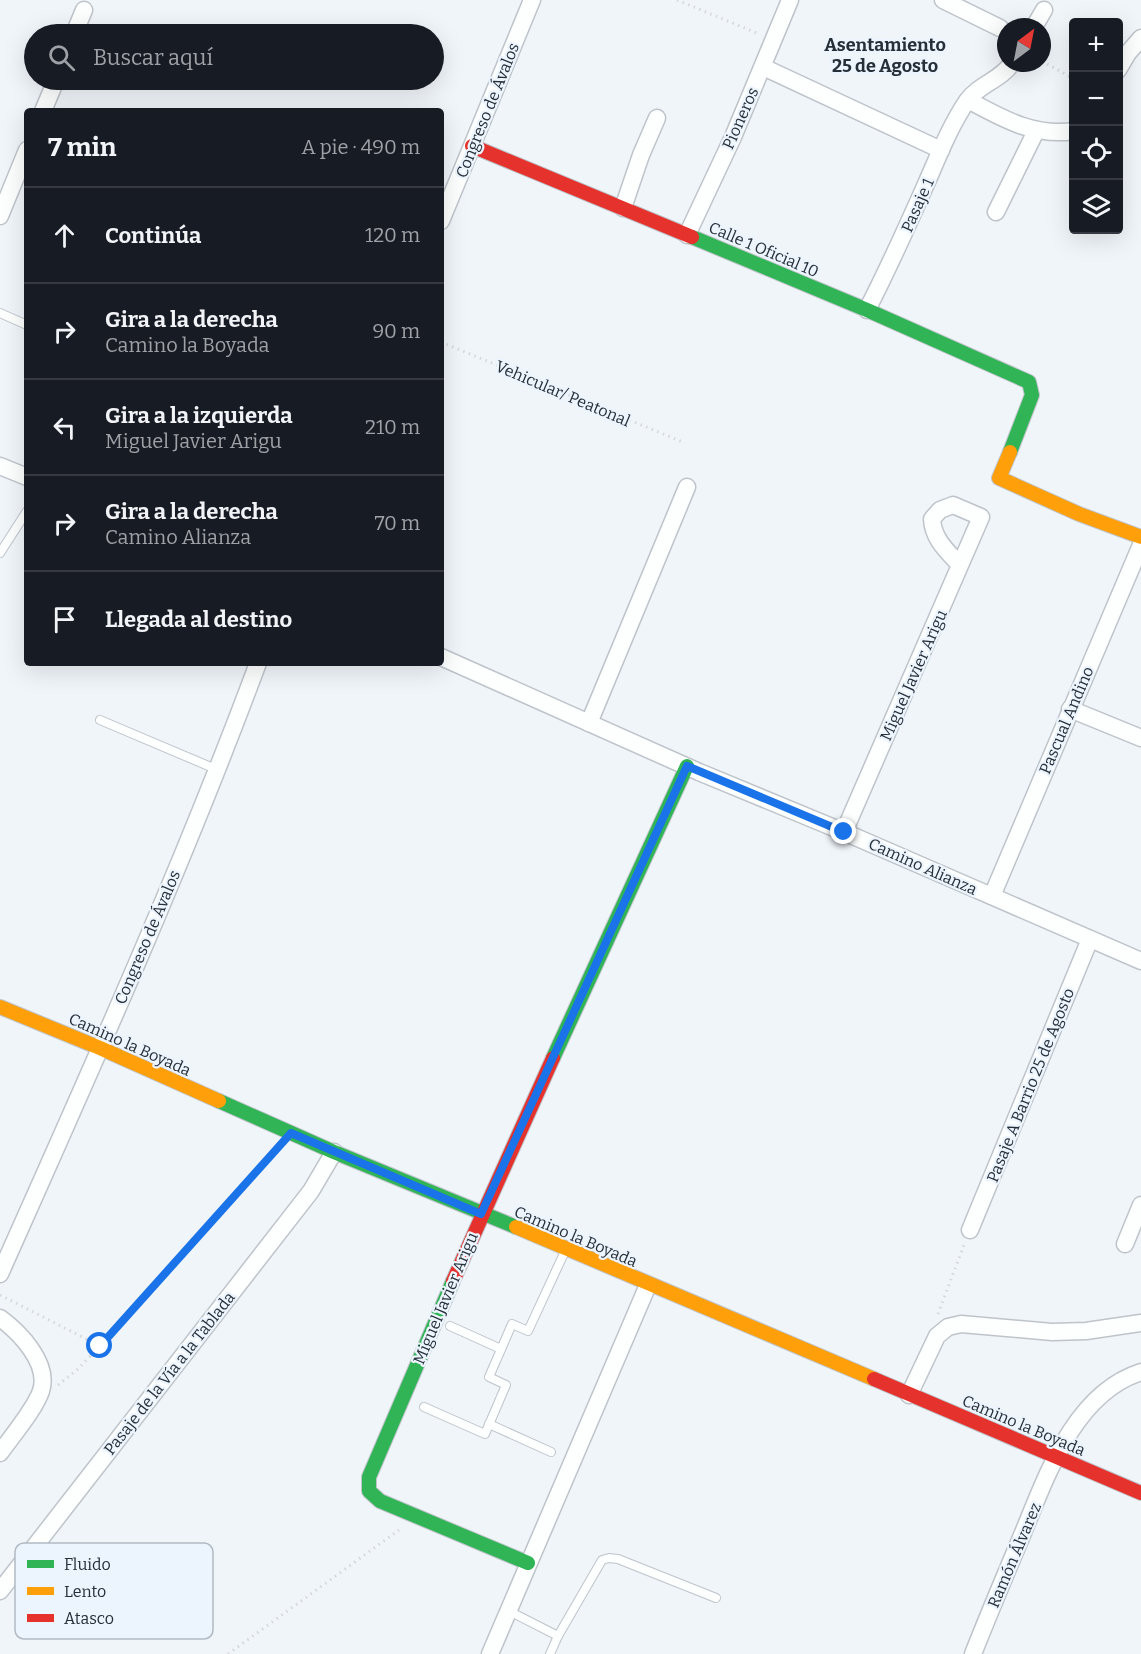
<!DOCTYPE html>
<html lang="es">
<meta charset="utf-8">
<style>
:root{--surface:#171b24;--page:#242831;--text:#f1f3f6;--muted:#9ea1a6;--line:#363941}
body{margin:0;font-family:Bitter,serif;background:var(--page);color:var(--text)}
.controls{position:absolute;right:18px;top:18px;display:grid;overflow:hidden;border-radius:6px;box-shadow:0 6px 24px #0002}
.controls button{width:54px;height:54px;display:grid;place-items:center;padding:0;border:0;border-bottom:2px solid var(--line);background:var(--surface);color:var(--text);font:30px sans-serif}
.compass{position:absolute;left:997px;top:18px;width:54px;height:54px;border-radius:50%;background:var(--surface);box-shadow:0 6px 24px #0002;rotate:32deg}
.stop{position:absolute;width:18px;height:18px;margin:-14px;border:4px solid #1a73e8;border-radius:50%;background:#fff}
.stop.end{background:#1a73e8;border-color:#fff;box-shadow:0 2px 6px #0008}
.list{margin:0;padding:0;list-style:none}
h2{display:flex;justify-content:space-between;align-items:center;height:78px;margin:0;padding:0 24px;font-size:26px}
h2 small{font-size:20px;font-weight:400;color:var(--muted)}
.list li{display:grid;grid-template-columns:39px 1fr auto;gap:18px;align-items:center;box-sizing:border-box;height:96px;padding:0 24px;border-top:2px solid var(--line)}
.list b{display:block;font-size:22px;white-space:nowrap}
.list p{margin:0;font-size:20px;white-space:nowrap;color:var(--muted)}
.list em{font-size:20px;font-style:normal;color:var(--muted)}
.icon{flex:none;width:33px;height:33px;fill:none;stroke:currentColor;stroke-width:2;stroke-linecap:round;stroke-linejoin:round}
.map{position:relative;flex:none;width:1141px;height:1654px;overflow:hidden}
.search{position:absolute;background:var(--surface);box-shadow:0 6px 24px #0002;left:24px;top:24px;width:420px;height:66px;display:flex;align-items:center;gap:15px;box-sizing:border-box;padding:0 21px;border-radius:33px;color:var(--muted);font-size:22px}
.panel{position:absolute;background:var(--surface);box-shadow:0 6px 24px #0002;left:24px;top:108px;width:420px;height:558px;border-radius:6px}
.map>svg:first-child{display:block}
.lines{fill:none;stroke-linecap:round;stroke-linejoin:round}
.lane-casing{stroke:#bec4ca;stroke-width:10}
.street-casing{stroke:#bec4ca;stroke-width:19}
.fast-casing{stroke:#bec4ca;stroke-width:16}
.slow-casing{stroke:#bec4ca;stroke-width:16}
.jam-casing{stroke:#bec4ca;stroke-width:16}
.path{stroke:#d6d8da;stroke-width:3;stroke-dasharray:1.5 4.5;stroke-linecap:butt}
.lane{stroke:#fdfefe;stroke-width:8}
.street{stroke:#fdfefe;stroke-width:16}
.fast{stroke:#30b455;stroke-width:14}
.slow{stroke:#ff9f0a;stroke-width:14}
.jam{stroke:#e5322d;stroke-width:14}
.route{stroke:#1a73e8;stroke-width:8}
.labels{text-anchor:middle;stroke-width:4.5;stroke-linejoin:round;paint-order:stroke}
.street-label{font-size:16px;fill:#262e37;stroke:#ecf4fe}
.neighbourhood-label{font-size:18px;font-weight:bold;fill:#262e37;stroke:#ecf4fe}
.key{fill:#ecf4fe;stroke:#b1b9c2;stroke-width:1.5}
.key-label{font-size:16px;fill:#262e37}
</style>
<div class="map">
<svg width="1141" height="1654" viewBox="0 0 1141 1654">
<rect width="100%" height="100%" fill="#f0f5fa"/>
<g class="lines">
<defs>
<g id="lane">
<path d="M0 313 27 325"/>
<path d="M0 553 27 511"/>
<path d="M100 720 218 770"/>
<path d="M450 1326 501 1349"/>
<path d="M424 1407 485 1434 506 1385 489 1377 512 1324 528 1331 566 1249"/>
<path d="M489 1424 551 1452"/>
<path d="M509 1611 558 1636 550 1654"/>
<path d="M558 1636 602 1560 609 1558 618 1559 716 1598"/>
</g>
<g id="street">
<path d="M943 0 1000 28"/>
<path d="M1034 27 1044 10"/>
<path d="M74 34 84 10"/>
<path d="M763 67 941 150"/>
<path d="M1118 70 1128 53 1141 38"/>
<path d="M968 100C1002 118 1033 137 1074 131"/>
<path d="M43 111 56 80"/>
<path d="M623 208 641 155 657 118"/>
<path d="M996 212 1036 131"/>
<path d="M0 216 27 150"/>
<path d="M441 221 532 0"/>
<path d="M687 235 733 137 790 0"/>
<path d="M867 310C888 269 907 227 926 184 938 157 950 126 967 101 979 84 1001 80 1012 63"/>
<path d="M0 466 27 477"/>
<path d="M441 657 699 772 844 832 1141 961"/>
<path d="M1070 709 1141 738"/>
<path d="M589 723 687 487"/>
<path d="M844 832 981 517 953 505 940 510 932 519C933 539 947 551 960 565"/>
<path d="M992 896 1141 545"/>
<path d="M970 1230 1090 939"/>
<path d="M1125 1244 1141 1205"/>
<path d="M0 1274C90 1072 181 870 258 663"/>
<path d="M0 1318C19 1332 50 1363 41 1391 35 1409 12 1436 0 1453"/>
<path d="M909 1395 937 1336 948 1327 961 1324 1052 1332 1086 1331 1141 1323"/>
<path d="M0 1591 311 1191 334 1152"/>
<path d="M490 1654 648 1285"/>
<path d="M973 1654C988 1616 1004 1578 1020 1540 1045 1481 1072 1394 1141 1372"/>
</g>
<g id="fast">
<path d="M692 237 867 310 1029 382 1032 395 1010 452"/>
<path d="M553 1058 687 766"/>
<path d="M219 1101 334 1152 516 1227"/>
<path d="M453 1281 369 1477V1491L380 1501 528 1563"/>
</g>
<g id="slow">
<path d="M1010 452 999 478 1079 514 1141 537"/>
<path d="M0 1007 100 1048 219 1101"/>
<path d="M516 1227 874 1379"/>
</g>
<g id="jam">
<path d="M472 146 692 237"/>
<path d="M453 1281 553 1058"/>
<path d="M874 1379 1141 1493"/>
</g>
</defs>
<use href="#lane" class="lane-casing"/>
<use href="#street" class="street-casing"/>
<use href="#fast" class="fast-casing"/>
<use href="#slow" class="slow-casing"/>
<use href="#jam" class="jam-casing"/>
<g class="path">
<path d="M677 0 759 34"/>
<path d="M1042 61 1074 79"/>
<path d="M441 342 685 443"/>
<path d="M0 1295 100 1346 278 1147"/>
<path d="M938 1314 964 1245"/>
<path d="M58 1385 78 1369 100 1346"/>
<path d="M228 1654 399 1530"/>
</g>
<use href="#lane" class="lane"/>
<use href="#street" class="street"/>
<use href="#fast" class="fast"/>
<use href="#slow" class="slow"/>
<use href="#jam" class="jam"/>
</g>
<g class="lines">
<path class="route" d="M100 1346 291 1133 481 1214 687 766 844 832"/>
</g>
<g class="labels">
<g class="street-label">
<text transform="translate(487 110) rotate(-68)" y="6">Congreso de Ávalos</text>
<text transform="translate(740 118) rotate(-66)" y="6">Pioneros</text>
<text transform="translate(917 205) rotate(-66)" y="6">Pasaje 1</text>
<text transform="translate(764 249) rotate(23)" y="6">Calle 1 Oficial 10</text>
<text transform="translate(563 393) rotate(23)" y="6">Vehicular/ Peatonal</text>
<text transform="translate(913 675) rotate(-66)" y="6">Miguel Javier Arigu</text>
<text transform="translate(1066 720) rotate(-67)" y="6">Pascual Andino</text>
<text transform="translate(923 866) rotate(24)" y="6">Camino Alianza</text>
<text transform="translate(147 937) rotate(-67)" y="6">Congreso de Ávalos</text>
<text transform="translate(130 1044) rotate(24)" y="6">Camino la Boyada</text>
<text transform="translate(1030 1085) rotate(-68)" y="6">Pasaje A Barrio 25 de Agosto</text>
<text transform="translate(576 1236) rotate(23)" y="6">Camino la Boyada</text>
<text transform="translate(445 1298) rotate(-67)" y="6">Miguel Javier Arigu</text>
<text transform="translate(169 1373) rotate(-52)" y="6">Pasaje de la Vía a la Tablada</text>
<text transform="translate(1024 1425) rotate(23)" y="6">Camino la Boyada</text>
<text transform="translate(1014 1555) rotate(-67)" y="6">Ramón Álvarez</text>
</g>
<g class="neighbourhood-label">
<text x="885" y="51">Asentamiento<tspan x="885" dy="21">25 de Agosto</tspan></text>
</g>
</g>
<rect x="15" y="1543" width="198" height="96" rx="9" class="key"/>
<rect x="27" y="1560" width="27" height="8" fill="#30b455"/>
<rect x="27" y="1587" width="27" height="8" fill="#ff9f0a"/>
<rect x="27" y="1614" width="27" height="8" fill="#e5322d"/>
<g class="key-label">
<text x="64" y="1570">Fluido</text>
<text x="64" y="1597">Lento</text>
<text x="64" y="1624">Atasco</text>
</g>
</svg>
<div class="controls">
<button>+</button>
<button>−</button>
<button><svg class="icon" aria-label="locate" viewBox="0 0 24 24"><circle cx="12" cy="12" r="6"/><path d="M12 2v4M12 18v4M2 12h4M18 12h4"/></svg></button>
<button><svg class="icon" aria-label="layers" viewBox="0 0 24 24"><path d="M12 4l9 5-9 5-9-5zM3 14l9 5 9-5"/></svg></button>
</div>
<svg class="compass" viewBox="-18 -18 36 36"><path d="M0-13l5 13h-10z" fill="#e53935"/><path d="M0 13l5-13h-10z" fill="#9ea1a6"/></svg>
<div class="stop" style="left:100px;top:1346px"></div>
<div class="stop end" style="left:844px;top:832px"></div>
<div class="search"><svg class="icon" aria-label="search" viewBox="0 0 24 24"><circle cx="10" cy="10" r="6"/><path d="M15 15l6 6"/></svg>Buscar aquí</div>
<section class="panel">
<h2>7 min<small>A pie · 490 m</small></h2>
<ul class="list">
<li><svg class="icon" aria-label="ahead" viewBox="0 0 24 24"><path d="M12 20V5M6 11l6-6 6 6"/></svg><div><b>Continúa</b></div><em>120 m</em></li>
<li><svg class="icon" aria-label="right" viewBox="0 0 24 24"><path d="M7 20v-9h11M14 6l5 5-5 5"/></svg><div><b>Gira a la derecha</b><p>Camino la Boyada</p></div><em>90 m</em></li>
<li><svg class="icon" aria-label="left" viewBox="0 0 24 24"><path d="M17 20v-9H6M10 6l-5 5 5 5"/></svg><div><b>Gira a la izquierda</b><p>Miguel Javier Arigu</p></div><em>210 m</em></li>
<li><svg class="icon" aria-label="right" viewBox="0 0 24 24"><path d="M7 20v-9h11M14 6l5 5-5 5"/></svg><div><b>Gira a la derecha</b><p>Camino Alianza</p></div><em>70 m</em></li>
<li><svg class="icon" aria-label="arrive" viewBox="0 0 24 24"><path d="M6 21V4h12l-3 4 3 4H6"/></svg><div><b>Llegada al destino</b></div></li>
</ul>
</section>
</div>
